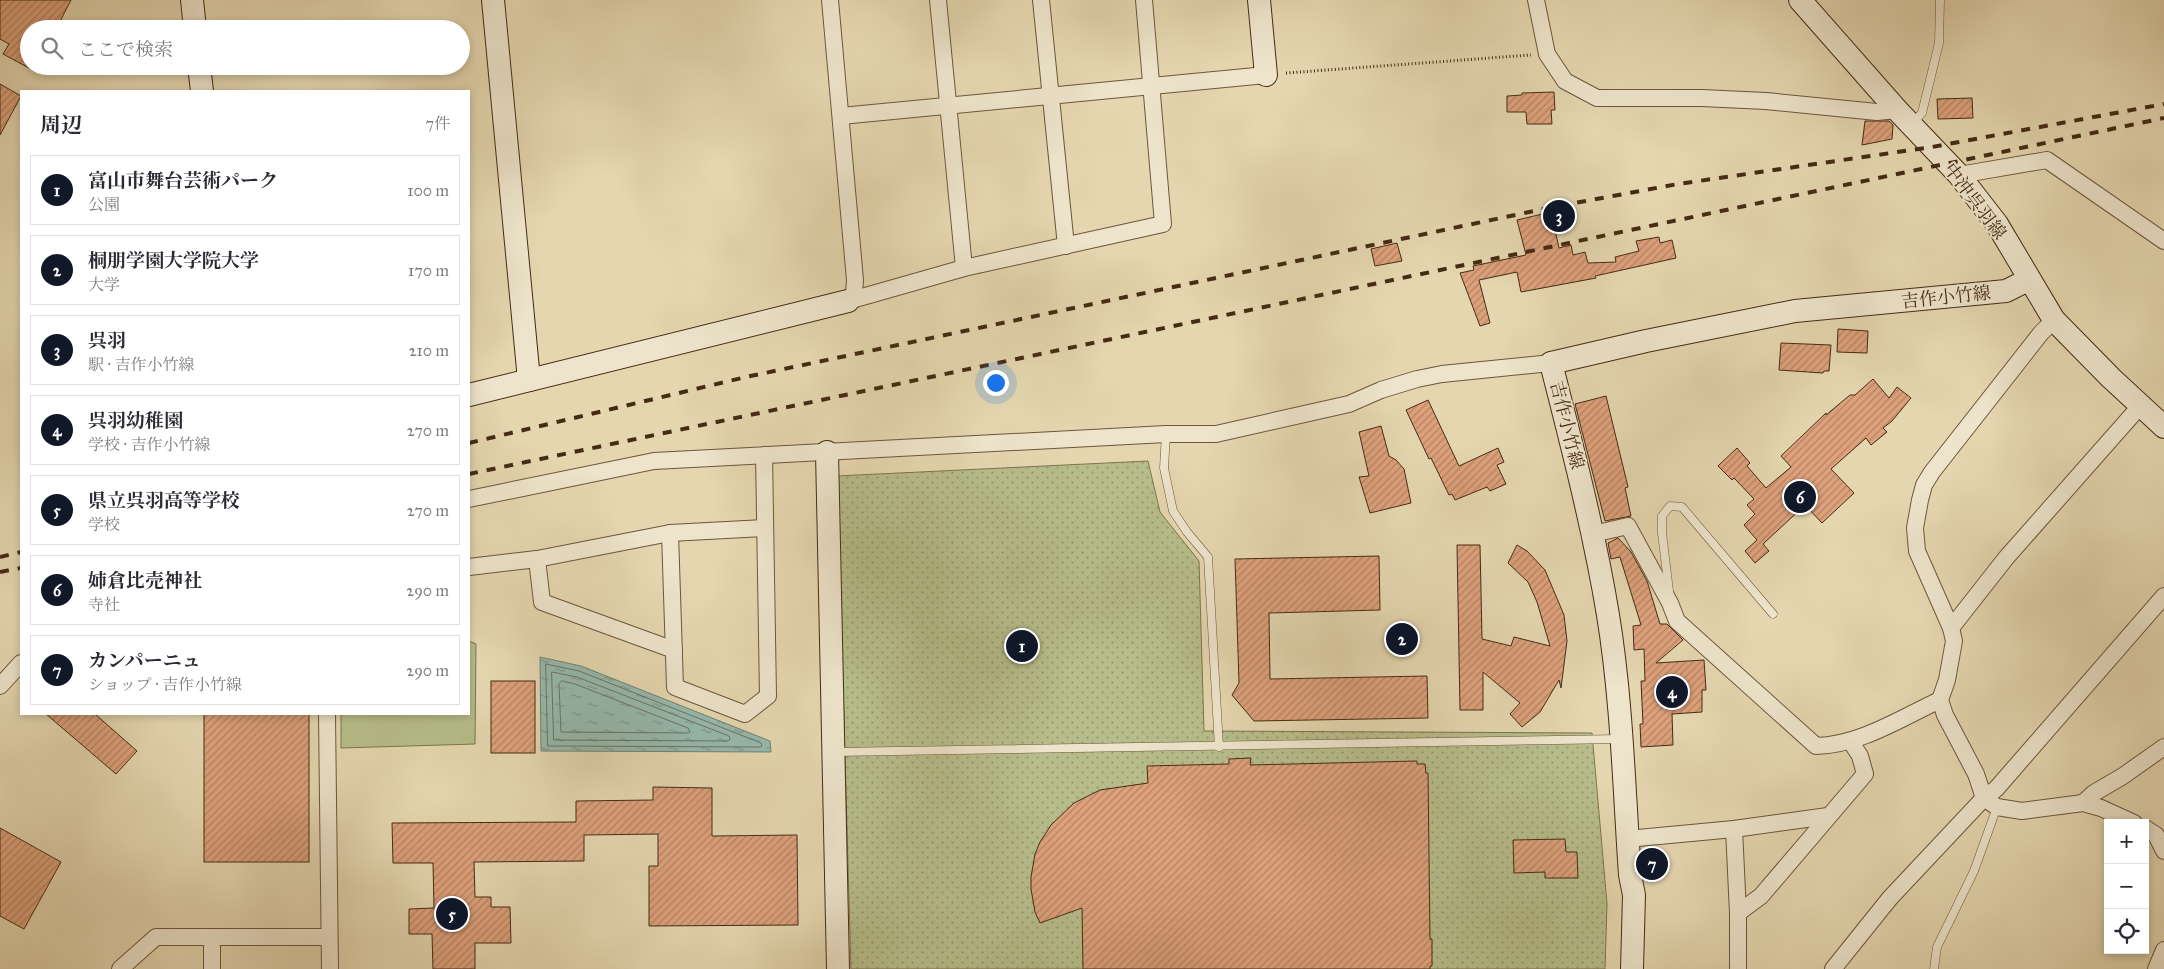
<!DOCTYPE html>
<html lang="ja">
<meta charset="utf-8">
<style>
:root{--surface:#fff;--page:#f2f2f3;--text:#2b2b33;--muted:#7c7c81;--line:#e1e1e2;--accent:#111827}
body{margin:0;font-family:"IM FELL Great Primer","Noto Serif JP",serif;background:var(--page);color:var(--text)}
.controls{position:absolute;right:15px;bottom:15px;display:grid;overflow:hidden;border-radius:0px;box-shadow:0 2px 8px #0003}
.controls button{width:45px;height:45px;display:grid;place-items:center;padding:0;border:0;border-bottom:1px solid var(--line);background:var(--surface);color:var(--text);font:25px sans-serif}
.you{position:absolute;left:995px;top:382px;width:18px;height:18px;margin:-12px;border:4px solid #fff;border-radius:50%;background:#1a73e8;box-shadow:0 0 0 8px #1a73e833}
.badge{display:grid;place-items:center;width:32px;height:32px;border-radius:50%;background:var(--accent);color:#fff;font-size:16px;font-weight:700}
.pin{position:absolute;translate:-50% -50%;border:2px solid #fff;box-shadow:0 1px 5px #0006}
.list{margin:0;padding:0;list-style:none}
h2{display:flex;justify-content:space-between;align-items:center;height:65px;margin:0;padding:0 20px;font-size:21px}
h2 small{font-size:16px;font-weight:400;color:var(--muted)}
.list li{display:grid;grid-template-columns:32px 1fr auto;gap:15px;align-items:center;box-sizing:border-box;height:70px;margin:0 10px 10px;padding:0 10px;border:1px solid var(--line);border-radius:0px}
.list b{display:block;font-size:19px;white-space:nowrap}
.list p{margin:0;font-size:16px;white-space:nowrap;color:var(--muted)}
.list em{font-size:16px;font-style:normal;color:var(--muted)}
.icon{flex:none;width:28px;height:28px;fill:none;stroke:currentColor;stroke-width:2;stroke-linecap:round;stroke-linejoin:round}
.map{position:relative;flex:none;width:2164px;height:969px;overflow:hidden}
.search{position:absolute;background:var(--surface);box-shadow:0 2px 8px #0003;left:20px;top:20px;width:450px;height:55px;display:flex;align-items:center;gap:12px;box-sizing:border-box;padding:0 18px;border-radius:28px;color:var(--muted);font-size:19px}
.panel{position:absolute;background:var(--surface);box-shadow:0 2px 8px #0003;left:20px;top:90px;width:450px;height:625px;border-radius:0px}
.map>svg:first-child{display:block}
.park{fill:url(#park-dots);stroke:#7e744f}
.pitch{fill:#b6bd8a;stroke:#7e744f}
.water{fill:url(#water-ripples);stroke:#758070}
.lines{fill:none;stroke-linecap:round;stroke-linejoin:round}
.shore{stroke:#6d7260;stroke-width:1}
.building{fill:url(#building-hatch);stroke:#452b14}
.lane-casing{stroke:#6d563b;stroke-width:9}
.street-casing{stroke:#6d563b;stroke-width:18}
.secondary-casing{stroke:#452b14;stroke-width:24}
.path{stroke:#452b14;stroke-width:3;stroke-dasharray:1 2.5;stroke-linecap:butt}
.lane{stroke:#ede4cb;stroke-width:8}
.street{stroke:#ede4cb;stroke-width:16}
.secondary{stroke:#ede4cb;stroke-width:22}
.rail{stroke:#452b14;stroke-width:4;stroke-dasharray:9 9;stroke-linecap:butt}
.labels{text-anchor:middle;stroke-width:4;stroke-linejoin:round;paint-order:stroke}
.street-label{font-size:18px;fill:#452b14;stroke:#ede4cb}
</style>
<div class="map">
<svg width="2164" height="969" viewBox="0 0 2164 969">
<defs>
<pattern id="park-dots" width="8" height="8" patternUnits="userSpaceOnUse" patternTransform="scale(1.25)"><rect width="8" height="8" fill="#b6bd8a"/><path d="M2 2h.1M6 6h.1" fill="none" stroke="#969a70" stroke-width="1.8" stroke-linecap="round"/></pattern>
<pattern id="water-ripples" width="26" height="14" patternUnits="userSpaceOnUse" patternTransform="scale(1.25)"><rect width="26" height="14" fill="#95b9ad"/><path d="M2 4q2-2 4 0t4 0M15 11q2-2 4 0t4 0" fill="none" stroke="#7b978c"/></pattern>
<pattern id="building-hatch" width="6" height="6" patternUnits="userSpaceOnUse" patternTransform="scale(1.25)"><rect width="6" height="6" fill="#dda17b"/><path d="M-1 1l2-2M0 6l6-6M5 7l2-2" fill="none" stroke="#b58364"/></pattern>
</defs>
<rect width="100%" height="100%" fill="#e4d6af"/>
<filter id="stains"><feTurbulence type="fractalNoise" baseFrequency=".004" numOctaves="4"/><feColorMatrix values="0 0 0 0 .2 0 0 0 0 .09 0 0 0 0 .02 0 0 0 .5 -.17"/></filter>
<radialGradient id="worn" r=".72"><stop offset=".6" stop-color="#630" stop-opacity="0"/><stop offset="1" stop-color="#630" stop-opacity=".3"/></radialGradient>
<path class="park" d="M1148 461 1160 512 1199 561 1204 731 1592 733 1607 904 1605 969H851L837 476Z"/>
<path class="pitch" d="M469 641 476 644 475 744 341 748V714H469Z"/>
<path class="water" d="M540 657 581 666 770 741 771 752 541 751Z"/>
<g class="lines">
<g class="shore">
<path d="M546 664 579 671 761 743 762 746 760 747 548 746Z"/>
<path d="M552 672 577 677 729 736 730 739 728 741 554 740Z"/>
<path d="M562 681 575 684 688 728 690 732 688 733 561 732 559 684Z"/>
</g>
</g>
<g class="building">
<path d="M0 0H71L56 29H29V68L3 54 9 44 0 39Z"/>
<path d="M0 84 21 96 0 135Z"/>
<path d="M1554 92 1555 110H1551L1552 124H1527L1526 112H1507V96L1522 95V93Z"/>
<path d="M1972 98 1973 118 1938 119 1937 99Z"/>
<path d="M1865 121H1889L1893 125 1892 139 1862 145Z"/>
<path d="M1551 212 1559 248 1571 245 1573 255 1585 252 1588 263 1616 262 1615 257 1639 251 1636 241 1659 237 1660 243 1672 240 1676 258 1595 276 1596 278 1521 292 1517 272 1479 280 1490 323 1480 326 1460 273 1474 270 1473 266 1526 255 1517 220Z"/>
<path d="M1397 243 1402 261 1375 266 1371 249Z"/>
<path d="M1838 329 1868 331 1867 353 1837 352Z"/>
<path d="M1781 343 1831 345 1829 371H1824L1823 373 1779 370Z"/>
<path d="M1873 379 1889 398 1897 387 1911 398 1892 421 1883 428 1887 432 1871 445 1866 438 1831 469 1854 493 1822 523 1805 505 1763 544 1769 551 1755 563 1745 551 1757 540 1744 525 1755 514 1747 505 1754 499 1734 478 1732 480 1718 466 1737 448 1750 463 1747 466 1766 488 1791 467 1781 456 1826 413V415L1850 395H1855Z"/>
<path d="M1606 396 1628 487 1625 488 1631 516 1605 521 1575 404Z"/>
<path d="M1428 400 1459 466 1498 448 1504 462 1497 465 1506 484 1490 491 1487 487 1455 500 1452 494 1449 495 1431 458 1429 459 1406 410Z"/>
<path d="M1381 426 1389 456 1396 460 1404 469 1411 503 1370 513 1359 477 1369 476 1359 432Z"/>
<path d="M1618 538 1631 552 1647 581 1660 624H1667L1683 640 1656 663 1704 660 1706 690H1702V712L1672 714 1673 745 1641 747 1640 724H1643L1641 681H1645L1644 649 1634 650 1633 626 1641 625 1620 557 1611 559 1608 543Z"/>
<path d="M1457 545H1480L1482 639 1511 646 1514 637 1550 646 1537 602 1528 582 1508 563 1517 545 1527 551 1545 570 1564 615 1567 641 1561 688 1559 680 1540 712 1522 727 1510 714 1520 703 1483 672V710H1460Z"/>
<path d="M1379 556 1380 610 1269 613 1270 679 1427 676 1428 718 1254 721 1232 695 1239 683 1235 559Z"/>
<rect x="491" y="681" width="44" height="72"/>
<path d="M46 714H95L137 751 116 774Z"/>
<rect x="204" y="714" width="105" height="148"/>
<path d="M1251 758 1250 765 1417 761V764H1425L1426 773H1428L1430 939H1432V966H1430V969H1083L1082 908 1040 923 1035 912 1031 889V877L1035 854 1040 842 1051 825 1074 803 1100 790 1148 783 1147 766 1229 764V759Z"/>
<path d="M653 787 712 788V836L797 835 798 925 649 926V866H658V834L584 835V861L474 862 475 897H491V907H510L511 943H475V969H433L432 934H409V909L434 908 433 863H393L392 823 576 822V801L653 800Z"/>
<path d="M0 828 61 862 24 929 0 916Z"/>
<path d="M1565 839 1566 852H1577L1578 878H1545V872L1514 873 1513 840Z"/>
</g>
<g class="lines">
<defs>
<g id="lane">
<path d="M1913 123 1922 113 1939 43 1940 0"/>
<path d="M1166 434 1164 468 1173 511 1187 532 1208 557 1219 747"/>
<path d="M1669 591 1662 533V516L1670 506 1682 507 1773 614"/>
<path d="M836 752 1620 739"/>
<path d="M1934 969 1937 947 1974 871 1997 807"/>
</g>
<g id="street">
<path d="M830 0 855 280 854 293 848 301"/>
<path d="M938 0 964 268"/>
<path d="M1041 0 1066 246"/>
<path d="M1536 0 1547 54 1565 81 1597 98H1702L1766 101 1877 112 1897 110"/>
<path d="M841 116 1266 75"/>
<path d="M1959 175 2047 160 2164 241"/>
<path d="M848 301 964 268 1163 224 1144 0"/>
<path d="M2054 320 2041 333 1932 472 1924 485 1920 500 1915 528 1917 551 1951 628 1954 641 1947 680 1940 700 1945 715 1976 774 1984 798 1997 807 2022 811 2083 803 2101 808 2134 823"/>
<path d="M469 499 654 461 1166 434H1216L1349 404 1381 390 1417 379 1442 374 1551 363"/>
<path d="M670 533 675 687 745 714 768 696 764 455"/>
<path d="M1593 534 1628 526 1670 603 1677 621 1816 746C1860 745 1901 718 1940 700"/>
<path d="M537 559 542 602 674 650"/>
<path d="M469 567 537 559 670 533 765 528"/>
<path d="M1951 628 2006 558 2141 405"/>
<path d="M0 686 21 663"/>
<path d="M327 714 330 969"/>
<path d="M2083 803 2094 793 2123 776 2164 747"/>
<path d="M2145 828 2156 835 2164 851"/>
<path d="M1734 829 1738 913"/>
<path d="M1627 839 1734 829 1828 816"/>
<path d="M212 937V969"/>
<path d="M120 969 156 937H329"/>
<path d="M1738 969V913L1761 896 1865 774 1860 756 1851 742"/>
<path d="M1833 969 1890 898 1984 798 1996 789 2164 596"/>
<path d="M2156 969 2164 950"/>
</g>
<g id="secondary">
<path d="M192 0 195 29"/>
<path d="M493 0 529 380"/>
<path d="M1259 0 1266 75"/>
<path d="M1800 0 1897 110 1959 175 1997 224 2054 320 2111 378 2164 427"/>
<path d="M199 66 202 91"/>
<path d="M469 395 848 301"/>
<path d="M827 452 838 969"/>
<path d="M1632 969 1634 895 1630 875C1624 788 1622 701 1608 615 1594 530 1572 446 1551 363L1646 341 1795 311 2006 291 2028 280"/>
</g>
</defs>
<use href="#lane" class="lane-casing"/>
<use href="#street" class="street-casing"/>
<use href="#secondary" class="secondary-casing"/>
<path class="path" d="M1286 73 1531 55"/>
<use href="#lane" class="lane"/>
<use href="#street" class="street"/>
<use href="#secondary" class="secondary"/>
<g class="rail">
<path d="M469 443 746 377 1553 207 1678 184 1932 147 2164 104"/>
<path d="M469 474 2164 118"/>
<path d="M0 557 21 552"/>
<path d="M0 572 21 568"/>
</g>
</g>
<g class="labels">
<g class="street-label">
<text transform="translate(1975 201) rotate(53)" y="6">中沖呉羽線</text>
<text transform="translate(1946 297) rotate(-6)" y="6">吉作小竹線</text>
<text transform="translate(1567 425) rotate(76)" y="6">吉作小竹線</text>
</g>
</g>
<rect width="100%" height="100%" filter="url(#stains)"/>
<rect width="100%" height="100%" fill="url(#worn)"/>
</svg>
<div class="controls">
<button>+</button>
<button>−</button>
<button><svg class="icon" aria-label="locate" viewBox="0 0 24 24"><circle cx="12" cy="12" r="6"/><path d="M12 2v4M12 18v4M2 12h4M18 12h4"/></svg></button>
</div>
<div class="you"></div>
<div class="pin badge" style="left:1022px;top:646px">1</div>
<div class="pin badge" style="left:1402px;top:639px">2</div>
<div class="pin badge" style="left:1559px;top:216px">3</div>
<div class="pin badge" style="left:1672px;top:692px">4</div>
<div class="pin badge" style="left:452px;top:914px">5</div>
<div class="pin badge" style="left:1800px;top:497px">6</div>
<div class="pin badge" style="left:1652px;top:864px">7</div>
<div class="search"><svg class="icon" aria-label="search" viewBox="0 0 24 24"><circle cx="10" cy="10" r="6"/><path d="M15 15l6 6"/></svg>ここで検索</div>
<section class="panel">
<h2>周辺<small>7件</small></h2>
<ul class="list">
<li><span class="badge">1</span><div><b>富山市舞台芸術パーク</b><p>公園</p></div><em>100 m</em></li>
<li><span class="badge">2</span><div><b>桐朋学園大学院大学</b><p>大学</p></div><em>170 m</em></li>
<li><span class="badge">3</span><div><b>呉羽</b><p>駅 · 吉作小竹線</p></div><em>210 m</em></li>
<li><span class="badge">4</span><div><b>呉羽幼稚園</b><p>学校 · 吉作小竹線</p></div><em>270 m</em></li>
<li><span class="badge">5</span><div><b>県立呉羽高等学校</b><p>学校</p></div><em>270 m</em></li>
<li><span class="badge">6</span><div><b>姉倉比売神社</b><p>寺社</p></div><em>290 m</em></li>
<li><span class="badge">7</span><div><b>カンパーニュ</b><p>ショップ · 吉作小竹線</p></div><em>290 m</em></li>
</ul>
</section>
</div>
